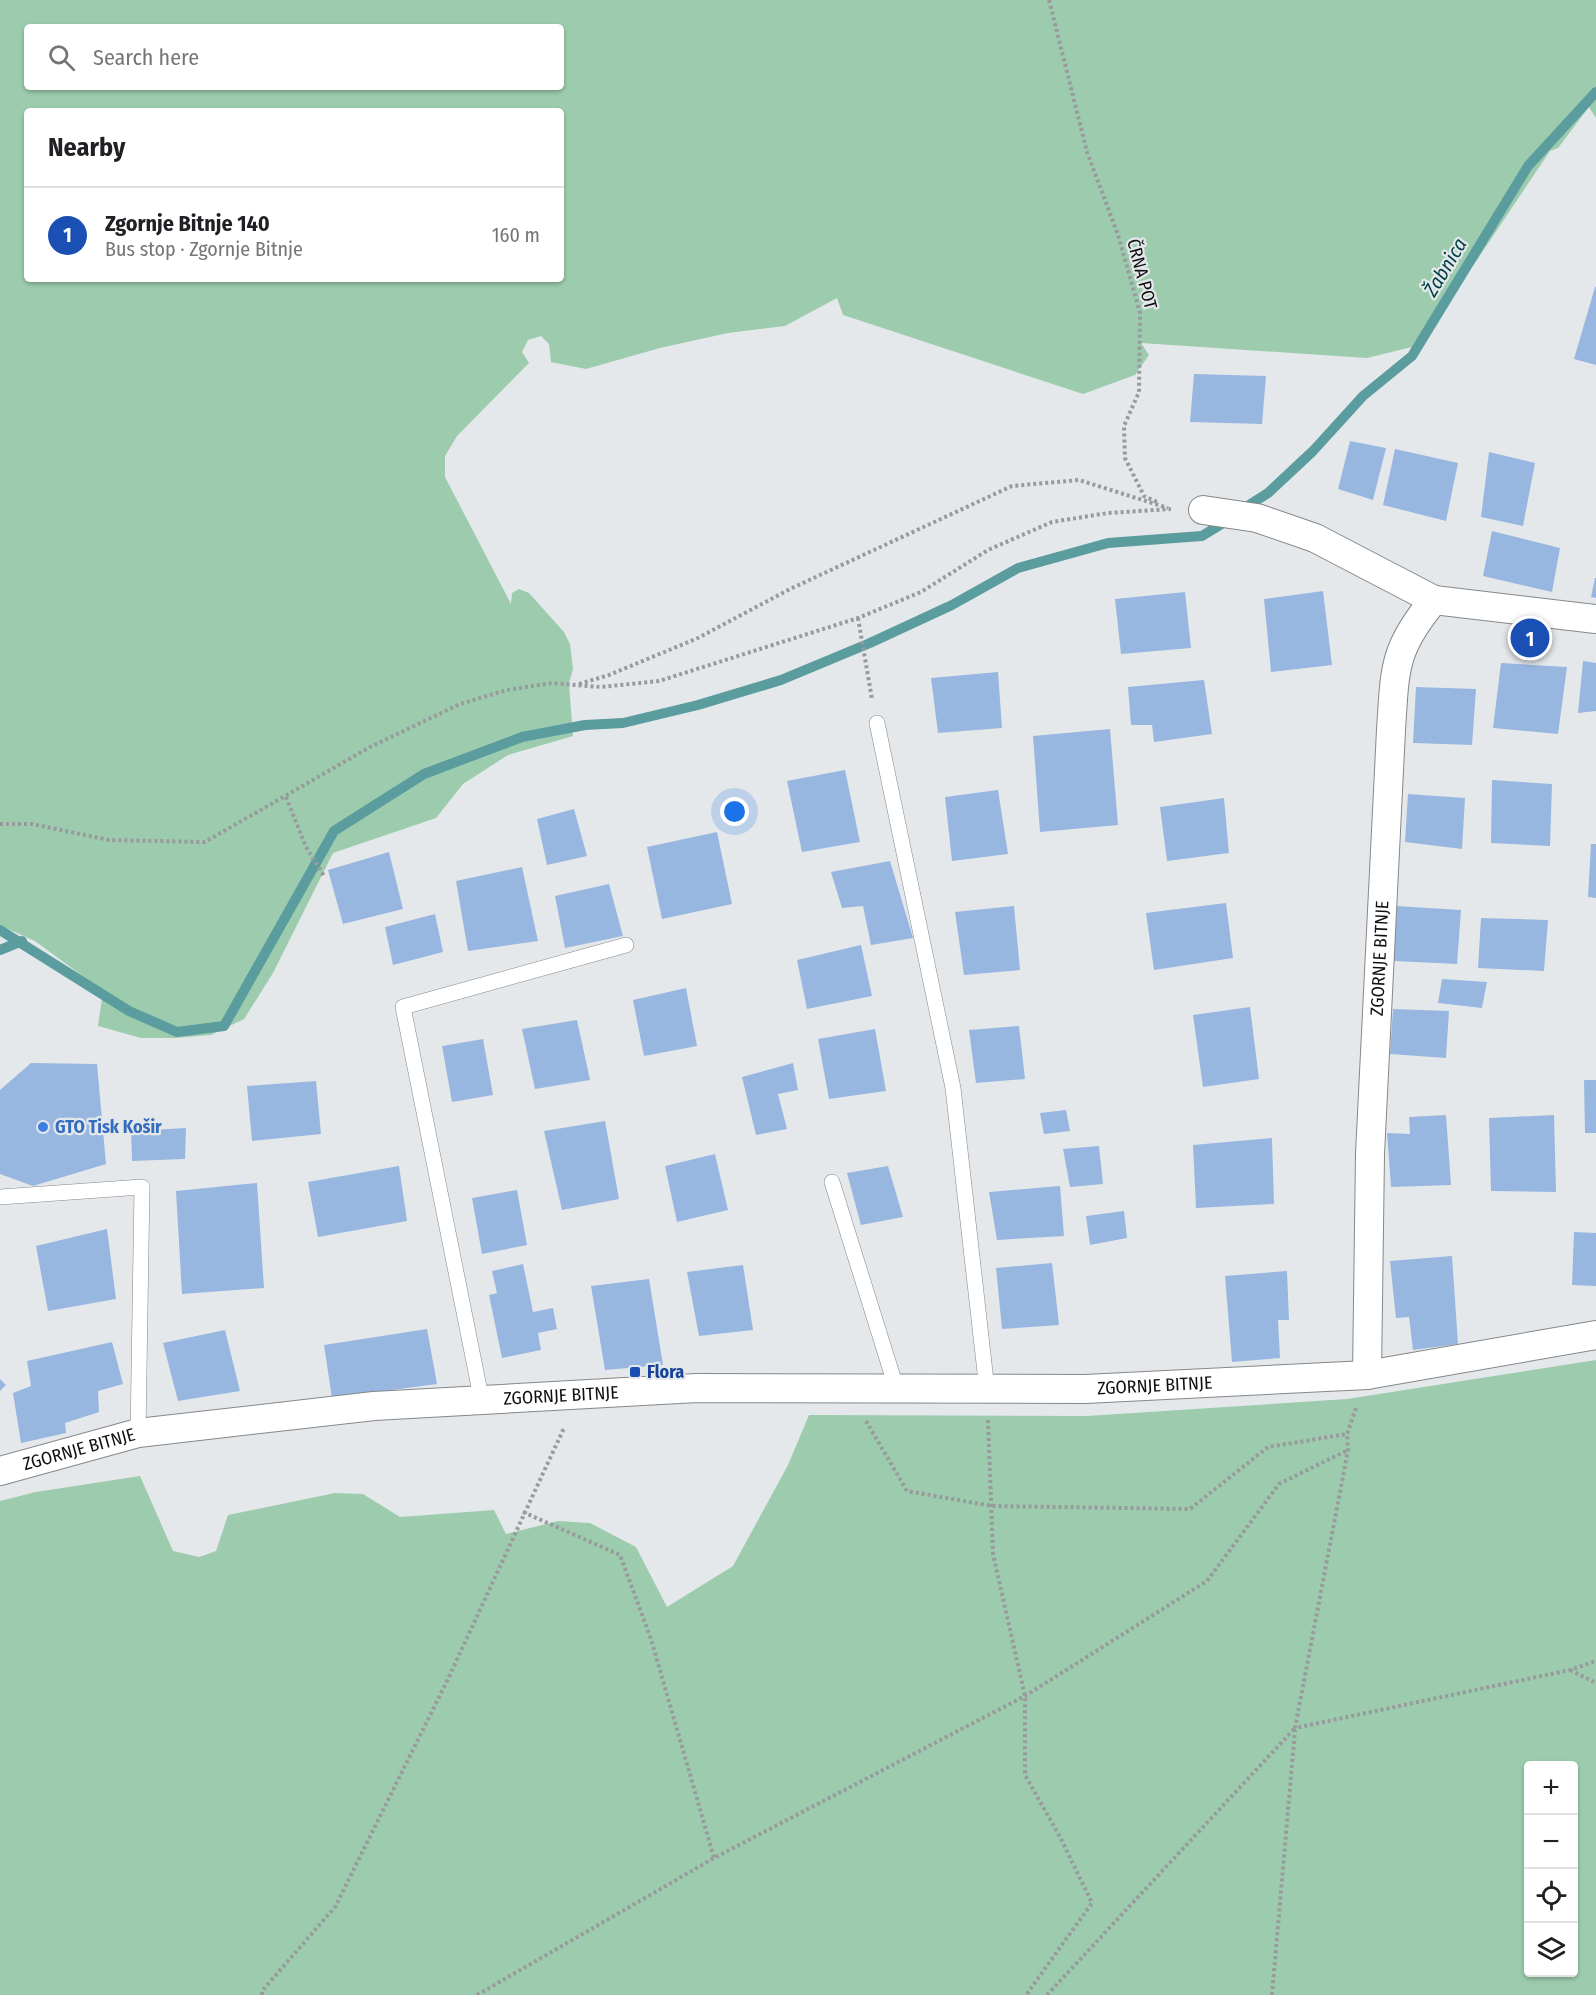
<!DOCTYPE html>
<meta charset="utf-8">
<style>
:root{--surface:#fff;--page:#f2f2f2;--text:#202124;--muted:#757577;--line:#e0e0e0;--accent:#d93025}
body{margin:0;font-family:"Fira Sans Condensed",sans-serif;background:var(--page);color:var(--text)}
.controls{position:absolute;right:18px;bottom:18px;display:grid;overflow:hidden;border-radius:6px;box-shadow:0 2px 4px #0004}
.controls button{width:54px;height:54px;display:grid;place-items:center;padding:0;border:0;border-bottom:2px solid var(--line);background:var(--surface);color:var(--text);font:30px sans-serif}
.you{position:absolute;left:735px;top:812px;width:21px;height:21px;margin:-15px;border:4px solid #fff;border-radius:50%;background:#1a73e8;box-shadow:0 0 0 9px #1a73e833}
.badge{display:grid;place-items:center;width:39px;height:39px;border-radius:50%;background:var(--accent);color:#fff;font-size:20px;font-weight:700}
.pin{position:absolute;translate:-50% -50%;border:3px solid #fff;box-shadow:0 2px 6px #0006}
.list{margin:0;padding:0;list-style:none}
h2{display:flex;justify-content:space-between;align-items:center;height:78px;margin:0;padding:0 24px;font-size:26px}
h2 small{font-size:20px;font-weight:400;color:var(--muted)}
.list li{display:grid;grid-template-columns:39px 1fr auto;gap:18px;align-items:center;box-sizing:border-box;height:96px;padding:0 24px;border-top:2px solid var(--line)}
.list b{display:block;font-size:22px;white-space:nowrap}
.list p{margin:0;font-size:20px;white-space:nowrap;color:var(--muted)}
.list em{font-size:20px;font-style:normal;color:var(--muted)}
.icon{flex:none;width:33px;height:33px;fill:none;stroke:currentColor;stroke-width:2;stroke-linecap:round;stroke-linejoin:round}
.map{position:relative;flex:none;width:1596px;height:1995px;overflow:hidden}
.search{position:absolute;background:var(--surface);box-shadow:0 2px 4px #0004;left:24px;top:24px;width:540px;height:66px;display:flex;align-items:center;gap:15px;box-sizing:border-box;padding:0 21px;border-radius:6px;color:var(--muted);font-size:22px}
.panel{position:absolute;background:var(--surface);box-shadow:0 2px 4px #0004;left:24px;top:108px;width:540px;height:174px;border-radius:6px}
.map>svg:first-child{display:block}
.green{fill:#9cccad;fill-rule:evenodd}
.lines{fill:none;stroke-linecap:round;stroke-linejoin:round}
.stream{stroke:#5b9d9f;stroke-width:10}
.building{fill:#98b7e0}
.lane-casing{stroke:#85878a;stroke-width:16}
.street-casing{stroke:#85878a;stroke-width:30}
.path{stroke:#989a9d;stroke-width:4;stroke-dasharray:3 3;stroke-linecap:butt}
.lane{stroke:#fff;stroke-width:15}
.street{stroke:#fff;stroke-width:28}
.shop-dot{fill:#3f7fe0;stroke:#e5e8eb;stroke-width:2}
.transit-dot{fill:#1a4fb4;stroke:#e5e8eb;stroke-width:2}
.labels{text-anchor:middle;stroke-width:4.5;stroke-linejoin:round;paint-order:stroke}
.street-label{font-size:18px;fill:#0f1011;stroke:#e5e8eb}
.shop-label{font-size:18px;font-weight:bold;fill:#366cbe;stroke:#e5e8eb;text-anchor:start}
.transit-label{font-size:18px;font-weight:bold;fill:#164399;stroke:#e5e8eb;text-anchor:start}
.water-label{font-size:20px;font-style:italic;fill:#014345;stroke:#e5e8eb}
</style>
<div class="map">
<svg width="1596" height="1995" viewBox="0 0 1596 1995">
<rect width="100%" height="100%" fill="#e5e8eb"/>
<g class="green">
<path d="M0 0H1596V118L1589 107 1558 148 1550 151 1420 345 1367 358 1141 343 1149 355 1135 375 1083 394 843 315 837 298 785 326 728 333 660 348 586 369 551 362 549 344 541 336 528 340 522 352 529 363 457 436 445 456V477L511 604 512 593 519 589 529 593 564 632 570 644 573 669 569 683 573 736 508 755 463 784 436 818 333 853 273 973 244 1019 211 1035 175 1038H141L98 1026 103 991 35 941 6 928 0 930ZM27 27H561V87H27ZM27 111H561V279H27Z"/>
<path d="M1596 1360V1995H0V1501L36 1492 140 1476 173 1551 199 1557 216 1551 228 1515 335 1493 363 1494 400 1517 494 1510 506 1534 558 1521 590 1523 636 1547 667 1607 733 1566 788 1465 809 1415 1087 1416 1347 1399ZM1528 1766H1574V1972H1528Z"/>
</g>
<g class="lines">
<g class="stream">
<path d="M1243 509 1268 493 1313 451 1363 396 1412 356 1528 166 1596 92"/>
<path d="M0 930 129 1011 177 1032 224 1026 334 831 424 774 522 737 585 725 623 723 698 705 781 680 870 643 952 605 1018 568 1108 543 1202 536 1228 520"/>
<path d="M0 950 22 941"/>
</g>
</g>
<g class="building">
<path d="M1595 287H1596V365L1574 359Z"/>
<path d="M1194 374 1266 376 1262 424 1190 422Z"/>
<path d="M1350 441 1386 448 1373 500 1338 489Z"/>
<path d="M1395 449 1458 463 1446 521 1383 505Z"/>
<path d="M1489 452 1535 463 1523 526 1481 517Z"/>
<path d="M1492 531 1560 548 1552 592 1483 576Z"/>
<path d="M1595 578H1596V598L1591 597Z"/>
<path d="M1323 591 1332 665 1271 672 1264 599Z"/>
<path d="M1185 592 1191 648 1121 654 1115 599Z"/>
<path d="M1583 661 1596 663V711L1578 713Z"/>
<path d="M1501 663 1567 667 1558 734 1493 728Z"/>
<path d="M998 672 1002 728 938 733 931 678Z"/>
<path d="M1204 680 1212 734 1154 742 1152 725H1131L1128 687Z"/>
<path d="M1416 687 1476 689 1472 745 1413 743Z"/>
<path d="M1110 729 1118 825 1040 832 1033 736Z"/>
<path d="M845 770 860 842 802 852 787 781Z"/>
<path d="M1492 780 1552 784 1550 846 1491 843Z"/>
<path d="M998 790 1008 854 952 861 945 797Z"/>
<path d="M1408 794 1465 798 1462 849 1405 842Z"/>
<path d="M1224 798 1229 853 1167 861 1160 807Z"/>
<path d="M574 809 587 856 547 865 537 819Z"/>
<path d="M717 832 732 904 662 919 647 847Z"/>
<path d="M1591 844H1596V898L1588 897Z"/>
<path d="M389 852 403 909 343 924 328 870Z"/>
<path d="M890 861 913 938 871 945 863 906 842 908 831 872Z"/>
<path d="M522 867 538 941 468 951 456 881Z"/>
<path d="M609 884 623 936 565 948 555 896Z"/>
<path d="M1226 903 1233 958 1154 970 1146 913Z"/>
<path d="M1014 906 1020 970 964 975 955 912Z"/>
<path d="M1397 906 1461 910 1457 964 1394 961Z"/>
<path d="M435 914 443 952 393 965 385 927Z"/>
<path d="M1481 918 1548 920 1544 971 1478 968Z"/>
<path d="M861 945 872 996 807 1009 797 960Z"/>
<path d="M1442 979 1487 982 1482 1008 1438 1003Z"/>
<path d="M686 988 697 1046 644 1056 633 1000Z"/>
<path d="M1250 1007 1259 1079 1203 1087 1193 1015Z"/>
<path d="M1393 1009 1449 1011 1446 1058 1390 1054Z"/>
<path d="M577 1020 590 1080 535 1089 522 1029Z"/>
<path d="M1019 1026 1025 1079 976 1083 969 1030Z"/>
<path d="M875 1029 886 1091 829 1099 818 1039Z"/>
<path d="M483 1039 493 1095 452 1102 442 1046Z"/>
<path d="M31 1063 97 1064 106 1164 33 1186 0 1174V1090Z"/>
<path d="M793 1063 798 1090 778 1094 787 1129 756 1135 742 1077Z"/>
<path d="M1584 1080H1596V1133H1585Z"/>
<path d="M316 1081 321 1134 252 1141 247 1086Z"/>
<path d="M1066 1110 1070 1131 1044 1134 1040 1113Z"/>
<path d="M1446 1115 1451 1185 1391 1187 1387 1133 1410 1134 1409 1117Z"/>
<path d="M1554 1115 1556 1192 1491 1191 1489 1118Z"/>
<path d="M605 1121 619 1199 562 1210 544 1131Z"/>
<path d="M186 1128 185 1159 132 1161 131 1131Z"/>
<path d="M1272 1138 1274 1204 1196 1208 1193 1145Z"/>
<path d="M1099 1146 1103 1184 1070 1187 1063 1149Z"/>
<path d="M715 1154 728 1210 677 1222 665 1166Z"/>
<path d="M399 1166 407 1221 318 1237 308 1182Z"/>
<path d="M888 1166 903 1217 861 1225 847 1173Z"/>
<path d="M257 1183 264 1288 182 1294 176 1191Z"/>
<path d="M1060 1186 1064 1236 997 1240 989 1192Z"/>
<path d="M517 1190 527 1245 482 1254 472 1198Z"/>
<path d="M1124 1211 1127 1238 1090 1245 1086 1216Z"/>
<path d="M107 1229 116 1299 48 1311 36 1246Z"/>
<path d="M1574 1232 1596 1233V1286L1572 1285Z"/>
<path d="M1452 1256 1458 1344 1413 1350 1409 1317 1396 1318 1390 1261Z"/>
<path d="M1052 1263 1059 1325 1002 1329 996 1268Z"/>
<path d="M523 1264 533 1312 553 1308 557 1329 538 1333 541 1350 502 1358 489 1295 497 1293 492 1271Z"/>
<path d="M743 1265 753 1330 699 1336 687 1272Z"/>
<path d="M1287 1271 1289 1320H1278L1280 1358 1232 1362 1225 1276Z"/>
<path d="M649 1279 663 1365 605 1370 591 1286Z"/>
<path d="M427 1329 437 1384 332 1398 324 1345Z"/>
<path d="M225 1330 240 1391 178 1401 163 1343Z"/>
<path d="M112 1342 123 1384 98 1391 99 1412 65 1423 66 1433 21 1443 13 1393 31 1386 27 1361Z"/>
<path d="M0 1379 6 1385 0 1391Z"/>
</g>
<g class="lines">
<defs>
<g id="lane">
<path d="M877 723 953 1088 987 1390"/>
<path d="M832 1182 896 1387"/>
<path d="M0 1197 142 1187 138 1433"/>
<path d="M482 1402 403 1007 626 945"/>
</g>
<g id="street">
<path d="M1203 510 1257 518 1315 538 1434 600"/>
<path id="s1" d="M1367 1375 1370 1154 1391 730C1395 669 1393 649 1434 600L1596 619"/>
<path id="s2" d="M0 1471 138 1433 374 1406 697 1388 1085 1389 1367 1375 1596 1335"/>
</g>
</defs>
<use href="#lane" class="lane-casing"/>
<use href="#street" class="street-casing"/>
<g class="path">
<path d="M1049 0 1087 152 1118 235 1140 313 1139 392 1124 426 1125 458 1144 496 1159 503"/>
<path d="M858 618 872 699"/>
<path d="M579 684 609 675 698 638 790 589 1012 486 1079 480 1168 508"/>
<path d="M286 797 306 847 324 876"/>
<path d="M0 824H32L109 840 205 842 370 747 460 704 507 690 552 683 601 687 659 681 858 618 921 592 988 550 1052 522 1108 513 1171 509"/>
<path d="M1356 1408 1347 1434 1348 1450 1295 1728 1570 1670 1596 1661"/>
<path d="M988 1420 993 1554 1025 1696V1775L1060 1837 1092 1903 1026 1995"/>
<path d="M866 1421 907 1491 992 1506 1190 1509 1268 1447 1347 1434"/>
<path d="M523 1512 620 1555 651 1639 714 1858"/>
<path d="M1570 1670 1596 1683"/>
<path d="M262 1995V1991L335 1907 448 1679 564 1428"/>
<path d="M477 1995 714 1858 1025 1696 1207 1581 1279 1484 1348 1450"/>
<path d="M1047 1995 1295 1728"/>
<path d="M1272 1995 1295 1730"/>
</g>
<use href="#lane" class="lane"/>
<use href="#street" class="street"/>
</g>
<circle class="shop-dot" cx="43" cy="1127" r="6"/>
<rect class="transit-dot" x="629" y="1366" width="12" height="12" rx="3"/>
<g class="labels">
<g class="street-label">
<text transform="translate(1142 274) rotate(75)" y="6">ČRNA POT</text>
<text dy="6" stroke="none"><textPath href="#s1" startOffset="417">ZGORNJE BITNJE</textPath></text>
<text dy="6" stroke="none"><textPath href="#s2" startOffset="1162">ZGORNJE BITNJE</textPath></text>
<text dy="6" stroke="none"><textPath href="#s2" startOffset="568">ZGORNJE BITNJE</textPath></text>
<text dy="6" stroke="none"><textPath href="#s2" startOffset="82">ZGORNJE BITNJE</textPath></text>
</g>
<g class="shop-label">
<text x="55" y="1133">GTO Tisk Košir</text>
</g>
<g class="transit-label">
<text x="647" y="1378">Flora</text>
</g>
<g class="water-label">
<text transform="translate(1445 267) rotate(-59)" y="7">Žabnica</text>
</g>
</g>
</svg>
<div class="controls">
<button>+</button>
<button>−</button>
<button><svg class="icon" aria-label="locate" viewBox="0 0 24 24"><circle cx="12" cy="12" r="6"/><path d="M12 2v4M12 18v4M2 12h4M18 12h4"/></svg></button>
<button><svg class="icon" aria-label="layers" viewBox="0 0 24 24"><path d="M12 4l9 5-9 5-9-5zM3 14l9 5 9-5"/></svg></button>
</div>
<div class="you"></div>
<div class="pin badge" style="left:1530px;top:638px;background:#1a4fb4">1</div>
<div class="search"><svg class="icon" aria-label="search" viewBox="0 0 24 24"><circle cx="10" cy="10" r="6"/><path d="M15 15l6 6"/></svg>Search here</div>
<section class="panel">
<h2>Nearby<small></small></h2>
<ul class="list">
<li><span class="badge" style="background:#1a4fb4">1</span><div><b>Zgornje Bitnje 140</b><p>Bus stop · Zgornje Bitnje</p></div><em>160 m</em></li>
</ul>
</section>
</div>
